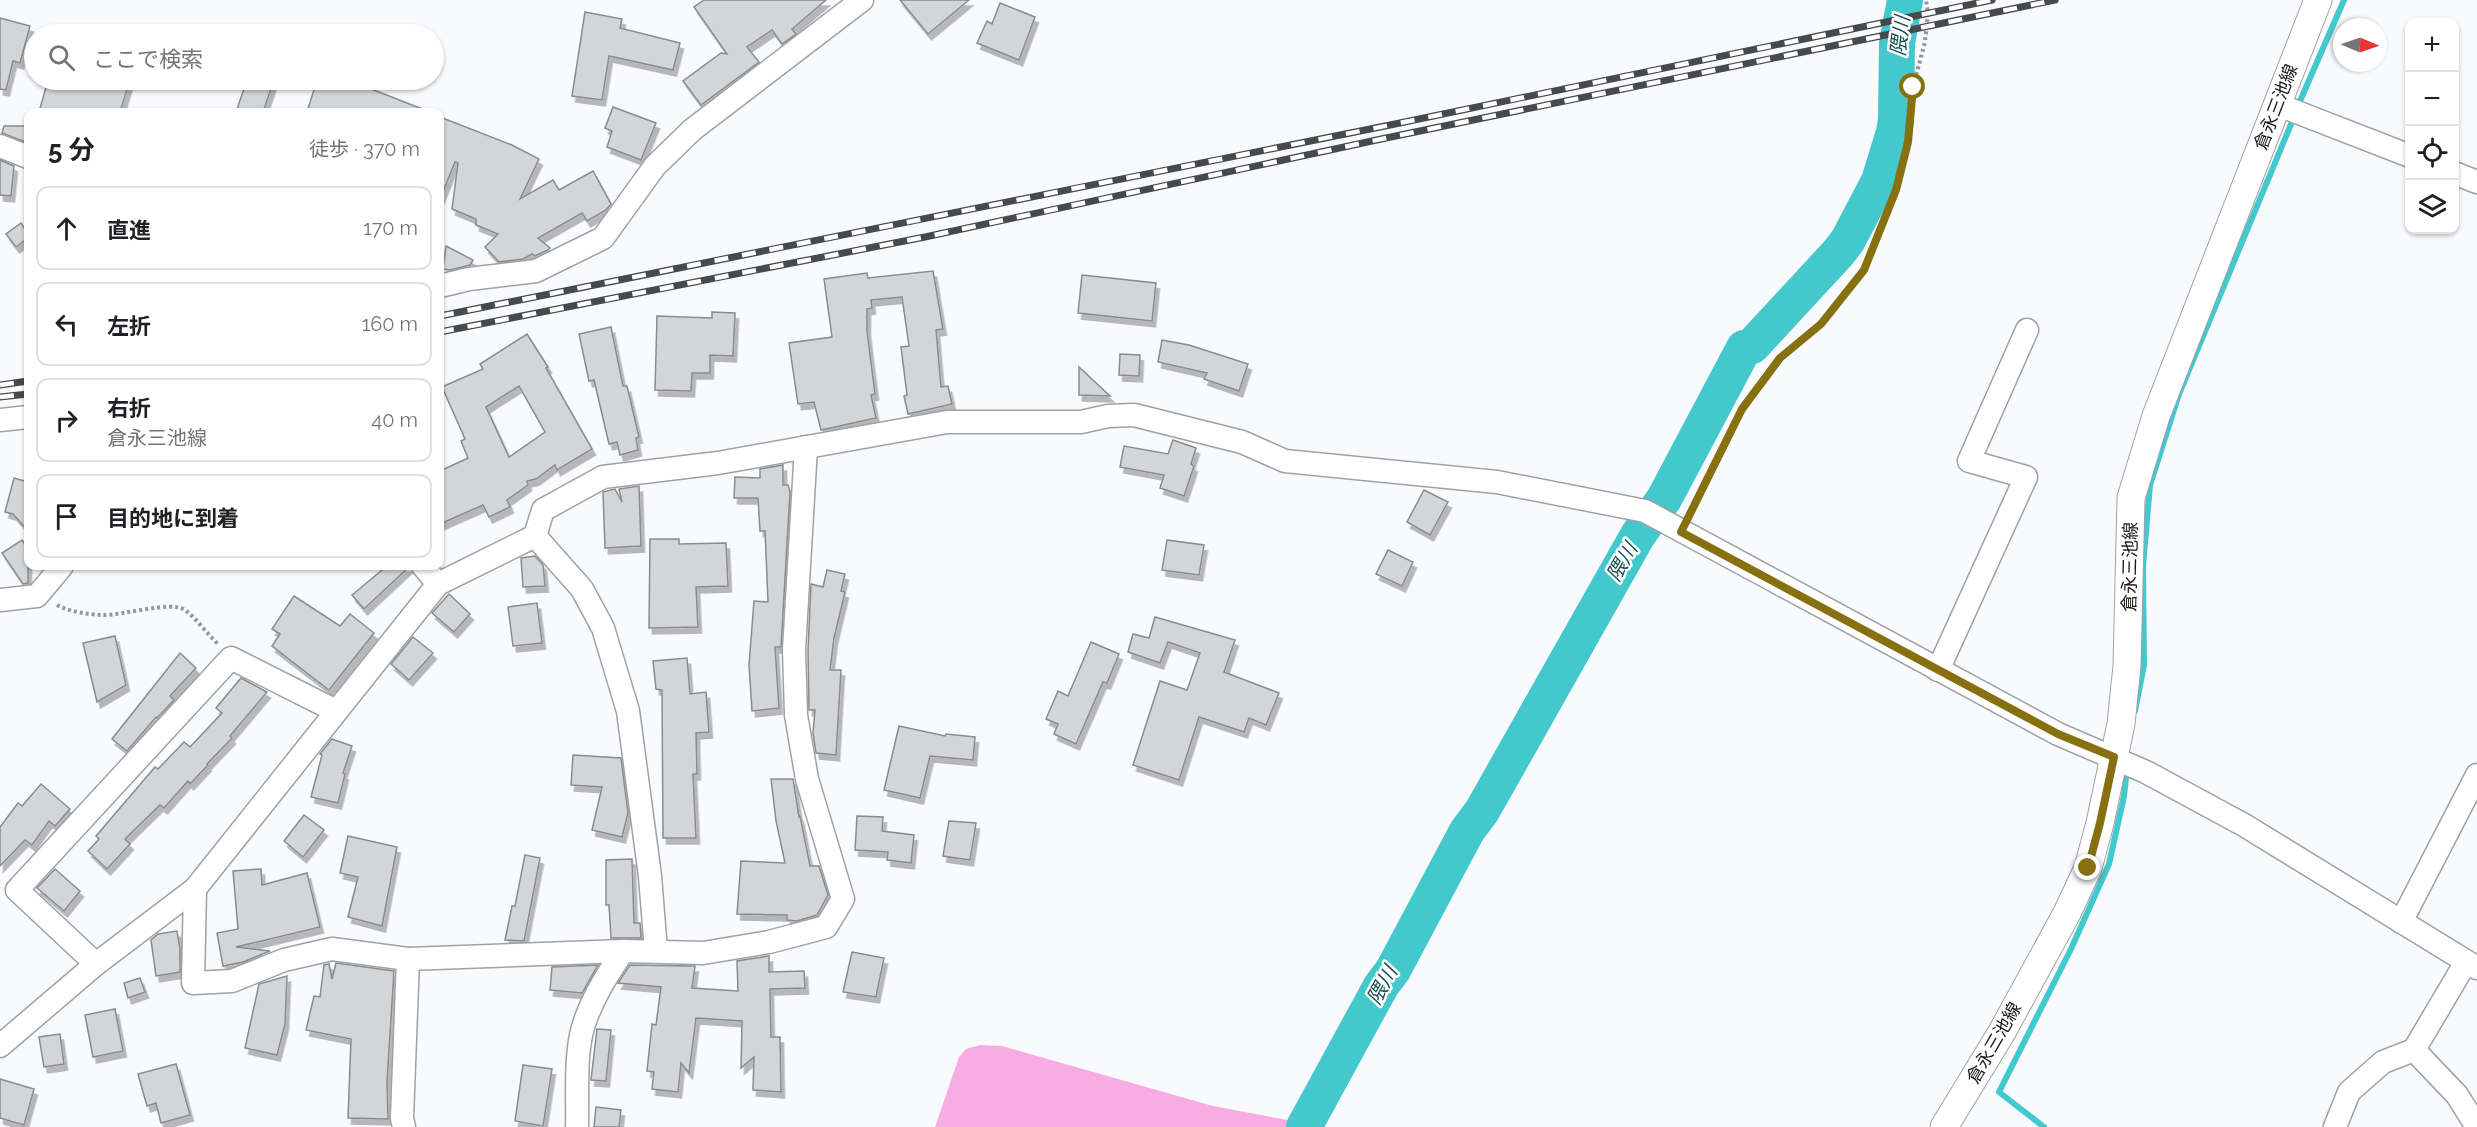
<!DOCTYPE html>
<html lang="ja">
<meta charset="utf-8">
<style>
:root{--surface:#fff;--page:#f2f2f2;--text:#202124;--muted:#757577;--line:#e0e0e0}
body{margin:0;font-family:Raleway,"Noto Sans JP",sans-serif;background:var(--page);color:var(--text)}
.controls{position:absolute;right:18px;top:18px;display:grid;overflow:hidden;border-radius:12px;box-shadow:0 2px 4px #0004}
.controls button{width:54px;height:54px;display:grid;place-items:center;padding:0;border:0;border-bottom:2px solid var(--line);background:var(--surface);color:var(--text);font:30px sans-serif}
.compass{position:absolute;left:2333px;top:18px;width:54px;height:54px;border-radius:50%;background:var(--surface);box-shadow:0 2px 4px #0004;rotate:92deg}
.stop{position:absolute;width:18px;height:18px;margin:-14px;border:4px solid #877010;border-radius:50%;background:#fff}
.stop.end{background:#877010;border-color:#fff;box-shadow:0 2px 6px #0008}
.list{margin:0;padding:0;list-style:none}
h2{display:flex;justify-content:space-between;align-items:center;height:78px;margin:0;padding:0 24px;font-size:26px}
h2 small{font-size:20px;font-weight:400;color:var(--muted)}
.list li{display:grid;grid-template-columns:39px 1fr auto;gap:18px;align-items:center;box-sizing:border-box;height:84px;margin:0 12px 12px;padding:0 12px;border:2px solid var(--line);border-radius:12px}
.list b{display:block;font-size:22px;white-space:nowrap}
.list p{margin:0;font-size:20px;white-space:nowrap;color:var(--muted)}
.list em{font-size:20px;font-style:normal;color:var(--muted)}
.icon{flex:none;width:33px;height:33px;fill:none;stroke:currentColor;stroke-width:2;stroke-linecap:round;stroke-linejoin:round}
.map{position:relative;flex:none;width:2477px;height:1127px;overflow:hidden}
.search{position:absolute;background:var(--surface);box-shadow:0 2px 4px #0004;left:24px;top:24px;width:420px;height:66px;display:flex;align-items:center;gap:15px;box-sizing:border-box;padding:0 21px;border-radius:33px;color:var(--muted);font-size:22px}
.panel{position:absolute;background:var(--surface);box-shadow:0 2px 4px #0004;left:24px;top:108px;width:420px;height:462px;border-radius:12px}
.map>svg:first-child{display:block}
.green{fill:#f8ade2}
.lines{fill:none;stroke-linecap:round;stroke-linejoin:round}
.stream{stroke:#43c8cd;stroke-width:6}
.river{stroke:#43c8cd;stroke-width:36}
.building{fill:#d2d6d8;stroke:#898c8e;stroke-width:1.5;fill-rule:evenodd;filter:url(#shadow)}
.minor-casing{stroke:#a0a1a4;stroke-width:25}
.major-casing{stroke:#a0a1a4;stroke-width:29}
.path{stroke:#969799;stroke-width:4;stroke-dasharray:3 3;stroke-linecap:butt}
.minor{stroke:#fff;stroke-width:22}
.major{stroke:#fff;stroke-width:27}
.rail-casing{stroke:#48494b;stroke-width:7}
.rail{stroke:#fff;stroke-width:4.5;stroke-dasharray:14;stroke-linecap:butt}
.route{stroke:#877010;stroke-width:8}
.labels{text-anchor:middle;stroke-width:5;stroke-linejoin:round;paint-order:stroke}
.street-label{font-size:18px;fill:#18191a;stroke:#fff}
.water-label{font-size:20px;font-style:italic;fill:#164f51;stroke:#fff}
</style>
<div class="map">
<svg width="2477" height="1127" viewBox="0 0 2477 1127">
<defs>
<filter id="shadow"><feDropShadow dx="3.5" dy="6" stdDeviation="0" flood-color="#0004"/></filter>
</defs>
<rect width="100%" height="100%" fill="#f9fafd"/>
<path class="green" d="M980 1045 1002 1046 1213 1106 1309 1124V1127H935L959 1057 966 1049Z"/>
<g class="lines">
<g class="stream">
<path d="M2297 108 2344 0"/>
<path d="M2135 711 2144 665 2143 566 2150 485 2179 394 2294 117"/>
<path d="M2044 1127 1999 1092 2071 949 2109 864 2124 796 2127 769"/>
</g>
<path class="river" d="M1304 1127 1381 986 1393 970 1467 831 1482 811 1638 535 1664 499 1744 348 1752 346 1839 252 1848 240 1879 181 1894 132 1896 120 1897 43 1905 0"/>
</g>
<g class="building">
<path d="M704 0H826L792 29 796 34 782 44 772 30 747 47 759 62 701 105 683 81 721 53 727 54 694 7Z"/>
<path d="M900 0H969L928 34Z"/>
<path d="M1000 3 1035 17 1019 60 977 43 987 21 992 24Z"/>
<path d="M585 12 622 19 620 28 680 43 673 70 609 56 602 100 572 96Z"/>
<path d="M0 18 30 26 20 63 13 61 6 90 0 89Z"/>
<path d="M48 80H130L120 112H39Z"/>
<path d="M247 80H274L263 112H236Z"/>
<path d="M317 80H363L361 85 430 112H307Z"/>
<path d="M613 107 656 123 641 160 607 147 612 131 605 128Z"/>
<path d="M440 117 512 145 539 159 520 199 553 180 559 190 593 171 611 204 606 210 587 221 582 213 538 238 550 248 548 250 535 256 532 254 523 259 499 262 485 247 498 234 476 225V219L452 209 458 163 455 162 440 199Z"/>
<path d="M4 126H28V143L2 133Z"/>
<path d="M0 160 14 166 11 196 0 195Z"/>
<path d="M21 223 28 234V238L16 247 6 234Z"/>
<path d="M446 246 473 260 470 265 450 270 443 269Z"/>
<path d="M933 271 943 329 936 330 941 387 948 386 952 404 908 414 904 396 907 395 901 347 909 346 902 297 871 300 872 308 867 309V331L875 394 871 395 876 418 821 430 814 402 798 404 789 343 832 337 824 279 867 273 868 278Z"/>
<path d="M1082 275 1156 283 1152 321 1078 313Z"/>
<path d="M712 312 735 313 733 356 710 355V373H692L691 391 655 390 657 316 712 318Z"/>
<path d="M611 327 623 386H627L639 437 636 438 638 450 620 455 617 442 609 444 594 380 589 381 579 334Z"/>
<path d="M527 334 548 367 546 368 592 449 557 470 555 465 536 479 527 481 528 485 507 500 510 507 489 517 483 505 440 524V471L468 458 461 441 465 439 442 387 483 369 480 364ZM519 386 545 432 509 457 486 407Z"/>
<path d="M1162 340 1189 345 1248 364 1239 391 1204 379 1207 373 1158 362Z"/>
<path d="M1120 354 1140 355 1139 376 1119 375Z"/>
<path d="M1079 367 1110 396 1079 395Z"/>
<path d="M1173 440 1196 448 1191 464 1194 466 1184 496 1160 488 1164 475 1120 467 1124 446 1168 454Z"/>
<path d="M783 465V485H788L790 492 781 647H775L779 708 752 711 749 665 754 601 768 602 765 531H760L758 498H734L735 477 760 478V469Z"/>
<path d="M14 478 28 482V531L13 514 5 512Z"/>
<path d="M639 486 641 546 605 548 603 492 615 489 622 502 619 489Z"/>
<path d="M1424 490 1448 502 1430 535 1407 522Z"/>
<path d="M650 539H679V544L726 543 728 586 696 587 698 627 649 628Z"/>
<path d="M22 540 28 549V583L23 584 2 553Z"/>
<path d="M1167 540 1204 545 1199 575 1162 570Z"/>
<path d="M1388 550 1413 562 1402 586 1376 574Z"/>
<path d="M535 556 543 565 545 586 523 587 521 558Z"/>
<path d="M387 566H410L364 609 352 595Z"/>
<path d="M827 570 845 574 841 591 845 592 834 638 830 670H841L836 755 816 753 813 733 815 710H809L808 650 811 584 823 587Z"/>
<path d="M449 594 470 614 454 632 432 613Z"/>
<path d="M294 596 340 626 350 614 374 633 329 690 272 646 280 634 272 629Z"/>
<path d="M537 603 542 643 513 646 508 607Z"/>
<path d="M1155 617 1235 640 1224 672 1279 693 1266 725 1249 718 1244 732 1199 717 1179 780 1133 765 1160 681 1187 690 1200 653 1168 642 1160 663 1128 652 1133 634 1149 638Z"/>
<path d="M115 636 126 685 97 702 83 643Z"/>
<path d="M413 637 433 653 409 680 391 664Z"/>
<path d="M1091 642 1119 654 1107 683 1103 682 1076 744 1054 734 1058 724 1046 719 1058 691 1068 696Z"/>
<path d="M180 653 196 668 170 696 174 700 157 718 156 717 127 751 112 739Z"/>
<path d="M687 658 690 694 706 692 709 732 696 733 697 774H693L696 838H663L662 690 656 689 653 661Z"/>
<path d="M241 678 267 692 230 736 232 738 207 764 208 765 190 784 188 781 164 808 160 805 125 839 130 844 107 869 88 851 99 839 96 836 155 767 158 769 184 742 190 747 222 713 216 708Z"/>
<path d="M899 726 945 736 946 734 975 737 973 760 930 756 920 798 884 790Z"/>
<path d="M332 739 352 746 343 773 345 774 338 803 311 797 322 755 320 754Z"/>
<path d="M573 755 621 758 628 813 622 837 592 830 602 787 571 785Z"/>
<path d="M771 779H793L799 817 800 816 810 866H819L828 895 817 915 797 921 787 920V915L737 914 741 861 785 863 776 821Z"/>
<path d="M41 784 70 809 55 826 49 821 32 845 25 840 0 866V827L18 803 22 806Z"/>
<path d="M304 815 324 830 303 857 284 841Z"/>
<path d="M857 816 883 817 882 831 914 835 911 863 887 860 888 852 855 850Z"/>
<path d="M949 821 976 823 970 860 943 856Z"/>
<path d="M348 836 397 847 382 926 348 917 358 877 340 873Z"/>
<path d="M525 855 540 858 524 941 505 940 512 906H515Z"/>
<path d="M632 859 634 923H640L641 938H611L609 905H606V860Z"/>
<path d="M55 869 80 891 64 911 37 888Z"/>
<path d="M261 869 262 885 307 873 320 927 236 947 270 951 243 962 223 966 217 933 238 929 233 871Z"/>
<path d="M177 931 180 949V972L156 976 151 940 158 934Z"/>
<path d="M852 952 884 958 876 997 843 992Z"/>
<path d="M769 956V972L804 971 805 988 770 989 771 1037H780L781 1092 753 1090 754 1057 741 1068 742 1021 696 1018 689 1073 681 1063 678 1092 652 1089 654 1072 647 1071 652 1024 656 1025 661 987 618 983 630 965 695 966 692 988 738 991 737 961Z"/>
<path d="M336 963 394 971 387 1082 388 1119 348 1118 351 1039 306 1030 314 996 320 997 324 965 329 964 332 979Z"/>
<path d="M598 965 582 993 550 990 552 967Z"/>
<path d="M287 976 285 1024 277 1055 245 1048 259 984Z"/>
<path d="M140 978 145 992 128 998 124 983Z"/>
<path d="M115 1009 123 1051 93 1057 85 1015Z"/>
<path d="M597 1029 611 1030 606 1081 591 1080Z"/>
<path d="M60 1034 64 1064 44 1067 39 1037Z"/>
<path d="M176 1064 190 1115 161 1123 156 1103 147 1106 138 1074Z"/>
<path d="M523 1065 552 1069 543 1126 515 1121Z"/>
<path d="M0 1079 34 1089 24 1125 0 1118Z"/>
<path d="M596 1107 621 1110 619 1127H594Z"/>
</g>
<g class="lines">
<defs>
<g id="minor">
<path d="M2276 104 2410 156"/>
<path d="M0 146 28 157"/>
<path d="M2454 173 2477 182"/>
<path d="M440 286 469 279 536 271 603 238 655 166 692 130 862 0"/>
<path d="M0 420 28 417"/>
<path d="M535 536 582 589 603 628 628 711 650 876 656 951"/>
<path d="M423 566 438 584"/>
<path d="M0 600 37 596 62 566"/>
<path d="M1938 670 2026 477 1969 461 2027 330"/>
<path d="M195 889 193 983 232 981 284 960 332 949 408 959 623 951 703 953 769 942 826 927 843 899 807 779 796 715 794 650 806 447"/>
<path d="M2401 922 2477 775"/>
<path d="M96 964 17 890 231 658 336 711"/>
<path d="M0 1046 96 964 195 889 438 584 535 536 543 510 603 477 718 463 947 422H1081L1108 416 1134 415 1242 442 1285 461 1497 482 1645 511 2058 734 2146 772 2244 825 2477 968"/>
<path d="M2414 1050 2457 1095 2477 1127"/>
<path d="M404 1127 402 1118 408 959"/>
<path d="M577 1127C578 1095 574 1051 585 1021 594 995 608 974 623 951"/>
<path d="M2335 1127 2349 1092 2383 1062 2414 1050 2466 962"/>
</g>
<path id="major" d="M1944 1127 2002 1032 2067 913 2088 868 2100 823 2121 724 2127 666 2131 498 2156 416 2318 0"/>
</defs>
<use href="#minor" class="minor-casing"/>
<use href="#major" class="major-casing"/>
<g class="path">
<path d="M1691 512 1742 409 1780 358 1821 324 1864 270 1895 190 1908 142 1913 87 1925 42 1928 13 1926 0"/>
<path d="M57 605C70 612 87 614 102 615 122 616 171 600 185 610 197 619 207 634 218 644"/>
</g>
<use href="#minor" class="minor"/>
<use href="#major" class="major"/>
<defs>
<g id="rail">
<path d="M440 316 1395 124 1992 0"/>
<path d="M440 332 925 237 1386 138 2055 0"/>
<path d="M0 385 28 381"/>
<path d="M0 397 28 394"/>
</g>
</defs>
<use href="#rail" class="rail-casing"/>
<use href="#rail" class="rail"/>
</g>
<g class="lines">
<path class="route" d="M1913 87 1908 142 1896 190 1864 270 1821 324 1780 358 1742 409 1681 532 2058 734 2114 757 2100 823 2088 868"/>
</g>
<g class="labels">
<g class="street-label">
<text transform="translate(2276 107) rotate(-69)" y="6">倉永三池線</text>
<text transform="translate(2130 567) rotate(-89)" y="6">倉永三池線</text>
<text transform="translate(1994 1043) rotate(-60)" y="6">倉永三池線</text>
</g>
<g class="water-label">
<text transform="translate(1900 36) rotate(-83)" y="7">隈川</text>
<text transform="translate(1622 562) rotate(-60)" y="7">隈川</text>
<text transform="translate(1382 985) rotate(-61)" y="7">隈川</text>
</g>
</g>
</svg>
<div class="controls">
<button>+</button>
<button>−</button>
<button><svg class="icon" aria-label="locate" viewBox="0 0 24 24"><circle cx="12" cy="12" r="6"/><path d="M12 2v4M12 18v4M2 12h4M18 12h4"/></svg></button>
<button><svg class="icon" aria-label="layers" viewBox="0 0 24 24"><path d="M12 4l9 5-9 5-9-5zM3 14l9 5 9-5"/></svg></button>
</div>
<svg class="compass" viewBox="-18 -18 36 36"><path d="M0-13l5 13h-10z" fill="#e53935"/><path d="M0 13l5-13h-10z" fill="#757577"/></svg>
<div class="stop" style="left:1913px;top:87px"></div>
<div class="stop end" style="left:2088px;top:868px"></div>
<div class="search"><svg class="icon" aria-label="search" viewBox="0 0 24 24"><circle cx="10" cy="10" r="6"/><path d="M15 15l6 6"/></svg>ここで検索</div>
<section class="panel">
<h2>5 分<small>徒歩 · 370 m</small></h2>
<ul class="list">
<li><svg class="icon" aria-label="ahead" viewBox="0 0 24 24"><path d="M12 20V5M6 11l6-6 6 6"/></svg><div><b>直進</b></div><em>170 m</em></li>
<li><svg class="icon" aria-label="left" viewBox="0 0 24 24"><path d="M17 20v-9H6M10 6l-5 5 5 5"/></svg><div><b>左折</b></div><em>160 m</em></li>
<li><svg class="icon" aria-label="right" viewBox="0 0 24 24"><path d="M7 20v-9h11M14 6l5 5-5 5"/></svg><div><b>右折</b><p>倉永三池線</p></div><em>40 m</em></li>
<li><svg class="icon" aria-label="arrive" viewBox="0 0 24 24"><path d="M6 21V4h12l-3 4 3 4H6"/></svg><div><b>目的地に到着</b></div></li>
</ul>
</section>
</div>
